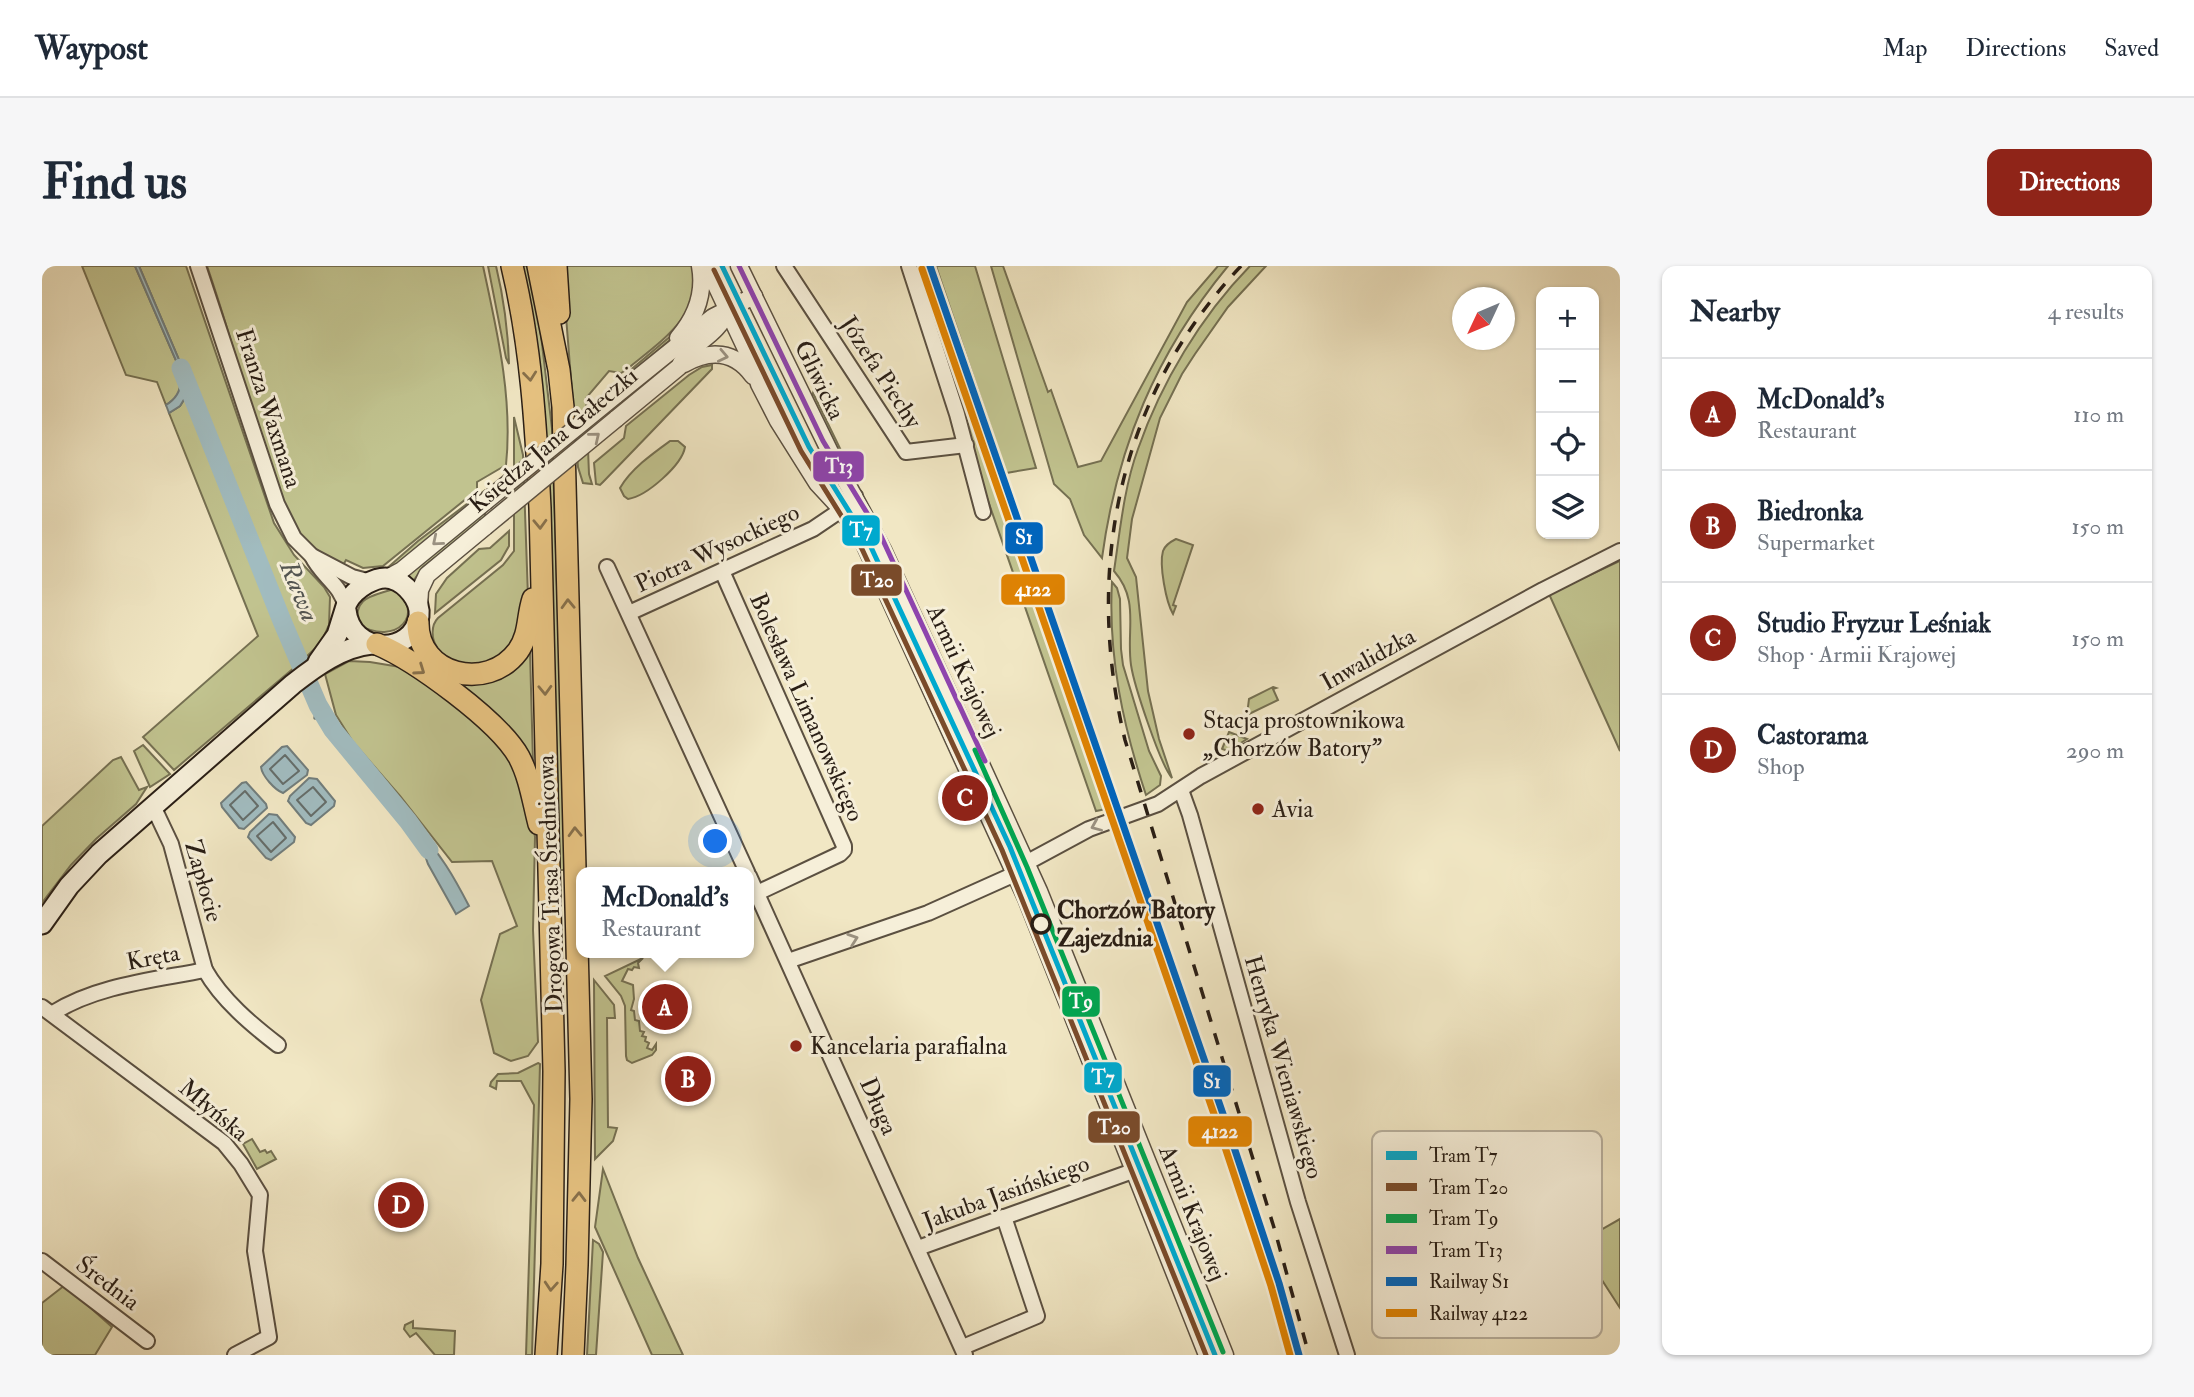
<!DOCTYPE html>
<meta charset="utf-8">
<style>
:root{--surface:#fff;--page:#f6f6f7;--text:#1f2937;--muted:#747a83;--line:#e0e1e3;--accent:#8f2418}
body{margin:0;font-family:"IM FELL Double Pica",serif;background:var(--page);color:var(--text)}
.controls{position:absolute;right:21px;top:21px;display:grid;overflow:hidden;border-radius:14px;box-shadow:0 2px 5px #0004}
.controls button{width:63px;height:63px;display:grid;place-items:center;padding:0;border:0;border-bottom:2px solid var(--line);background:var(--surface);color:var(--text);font:35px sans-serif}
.compass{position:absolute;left:1410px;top:21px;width:63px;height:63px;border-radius:50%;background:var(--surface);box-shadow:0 2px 5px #0004;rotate:226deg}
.you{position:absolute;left:674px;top:576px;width:24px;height:24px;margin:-18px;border:5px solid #fff;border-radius:50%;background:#1a73e8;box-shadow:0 0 0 10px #1a73e833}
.badge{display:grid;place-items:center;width:46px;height:46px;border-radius:50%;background:var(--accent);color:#fff;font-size:23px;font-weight:700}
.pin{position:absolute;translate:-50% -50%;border:4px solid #fff;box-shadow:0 2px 7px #0006}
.popup{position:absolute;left:534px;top:601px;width:178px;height:91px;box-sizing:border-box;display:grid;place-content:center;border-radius:14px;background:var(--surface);filter:drop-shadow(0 2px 5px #0005);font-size:23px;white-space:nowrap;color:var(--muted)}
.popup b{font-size:26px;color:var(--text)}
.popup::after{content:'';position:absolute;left:50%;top:100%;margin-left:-14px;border:14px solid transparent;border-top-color:var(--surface)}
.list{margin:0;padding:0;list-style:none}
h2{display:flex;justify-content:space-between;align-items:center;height:91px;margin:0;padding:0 28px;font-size:30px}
h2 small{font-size:23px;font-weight:400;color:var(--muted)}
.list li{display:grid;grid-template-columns:46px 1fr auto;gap:21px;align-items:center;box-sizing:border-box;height:112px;padding:0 28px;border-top:2px solid var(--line)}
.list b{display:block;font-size:26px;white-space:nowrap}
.list p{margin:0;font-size:23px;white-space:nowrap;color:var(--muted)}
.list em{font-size:23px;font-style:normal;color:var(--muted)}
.icon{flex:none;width:38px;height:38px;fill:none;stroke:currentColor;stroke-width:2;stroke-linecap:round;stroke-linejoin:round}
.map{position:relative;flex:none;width:1578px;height:1089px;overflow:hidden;border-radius:14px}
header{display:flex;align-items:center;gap:42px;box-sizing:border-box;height:98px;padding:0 35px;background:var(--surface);border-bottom:2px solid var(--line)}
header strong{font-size:33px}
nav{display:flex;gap:38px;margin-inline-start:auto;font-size:24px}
.intro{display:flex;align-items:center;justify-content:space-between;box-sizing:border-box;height:168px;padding:0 42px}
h1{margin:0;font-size:49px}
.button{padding:18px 32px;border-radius:14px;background:var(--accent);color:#fff;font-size:24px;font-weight:700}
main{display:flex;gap:42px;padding:0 42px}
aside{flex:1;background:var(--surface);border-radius:14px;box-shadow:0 2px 5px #0004}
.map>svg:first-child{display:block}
.green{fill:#c1c38f;stroke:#757052;stroke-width:2}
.water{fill:#a1bcc0;stroke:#717d7c;stroke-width:2}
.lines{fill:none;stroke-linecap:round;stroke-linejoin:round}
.shore{stroke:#656d6a;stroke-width:2}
.stream{stroke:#717d7c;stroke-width:3.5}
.river{stroke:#a1bcc0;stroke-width:19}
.minor-casing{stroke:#5b5041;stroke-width:18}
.tertiary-casing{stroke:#5b5041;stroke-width:19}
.secondary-casing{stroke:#291e15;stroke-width:23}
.primary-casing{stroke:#291e15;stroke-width:24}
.minor{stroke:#f6efd9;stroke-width:14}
.tertiary{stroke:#f6efd9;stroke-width:16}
.secondary{stroke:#f6efd9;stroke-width:19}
.primary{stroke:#e8c482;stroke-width:21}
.rail{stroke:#291e15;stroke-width:3.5;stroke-dasharray:12 12;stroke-linecap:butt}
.tertiary-bridge-casing{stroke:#5b5041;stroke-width:19;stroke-linecap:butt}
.tertiary-bridge{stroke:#f6efd9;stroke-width:16}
.rail-1-casing{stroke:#f6efd9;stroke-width:12}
.rail-2-casing{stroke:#f6efd9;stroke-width:12}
.rail-1{stroke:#0065bd;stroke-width:7}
.rail-2{stroke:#df8303;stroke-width:7}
.tram-1-casing{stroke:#f6efd9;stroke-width:10}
.tram-2-casing{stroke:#f6efd9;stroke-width:10}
.tram-3-casing{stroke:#f6efd9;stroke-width:10}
.tram-4-casing{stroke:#f6efd9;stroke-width:10}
.tram-1{stroke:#00a9ce;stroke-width:5}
.tram-2{stroke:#7a4b2a;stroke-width:5}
.tram-3{stroke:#00a651;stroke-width:5}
.tram-4{stroke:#8e44ad;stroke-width:5}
.oneway{stroke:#9a9181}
.oneway2{stroke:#88714c}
.poi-dot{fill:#8f2418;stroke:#f6efd9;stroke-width:2.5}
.stop-dot{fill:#f6efd9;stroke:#291e15;stroke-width:3.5}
.labels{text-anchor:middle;stroke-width:6;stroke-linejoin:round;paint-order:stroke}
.street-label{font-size:24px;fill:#291e15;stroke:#f6efd9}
.poi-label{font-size:24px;fill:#291e15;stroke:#f6efd9;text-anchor:start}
.stop-label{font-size:24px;font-weight:bold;fill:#291e15;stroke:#f6efd9;text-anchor:start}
.water-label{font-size:26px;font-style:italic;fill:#535551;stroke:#f6efd9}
.key{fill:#f6efd9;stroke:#b8b09e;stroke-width:2}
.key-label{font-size:19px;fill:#291e15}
.line-badge{stroke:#f6efd9;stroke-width:2.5}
.badge-label{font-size:19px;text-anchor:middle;font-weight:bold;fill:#fff}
</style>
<header>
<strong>Waypost</strong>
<nav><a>Map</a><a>Directions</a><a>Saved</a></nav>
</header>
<div class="intro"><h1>Find us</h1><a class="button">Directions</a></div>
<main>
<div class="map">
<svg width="1578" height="1089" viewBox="0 0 1578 1089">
<rect width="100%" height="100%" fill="#f1e7c4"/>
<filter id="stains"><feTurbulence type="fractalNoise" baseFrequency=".00286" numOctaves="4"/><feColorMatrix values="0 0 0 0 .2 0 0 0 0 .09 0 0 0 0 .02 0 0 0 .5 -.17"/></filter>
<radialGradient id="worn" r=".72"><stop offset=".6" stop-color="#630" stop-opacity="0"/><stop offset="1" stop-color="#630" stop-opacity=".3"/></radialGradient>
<g class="green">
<path d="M40 0H93L139 106 137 108C141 122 137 132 124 139L115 116 84 109Z"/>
<path d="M97 0H144L232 257 252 289 282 321 288 331 287 359 282 370V374L262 393 204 261 160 148Z"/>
<path d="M165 0H441C455 65 471 132 464 199L435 216V224L341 300 321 302 304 294 300 301C285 291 269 283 258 268 243 248 237 223 228 199 205 134 188 66 165 0Z"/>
<path d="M446 0H454C462 33 466 64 467 98L464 92Z"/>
<path d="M479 0H486L498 61 510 163 524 604H518L509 302Z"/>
<path d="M520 0H654C659 51 619 75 584 104L579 107 567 105 544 132 547 208 550 218 541 217 536 201Z"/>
<path d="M869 0H875L1064 543 1054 545 928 183Z"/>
<path d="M894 0H933L994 202 964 207Z"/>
<path d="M949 0H961L1006 126 1009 124 1036 201 1059 195 1145 36 1176 0H1186C1114 87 1075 181 1060 292L1042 269 1028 233 1012 218Z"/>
<path d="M1208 0H1224L1186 41 1153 88 1140 108 1118 152 1090 253 1085 292 1094 311 1106 425 1117 473 1130 512C1118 498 1092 419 1089 399 1084 363 1098 335 1072 305 1078 265 1082 221 1096 183 1119 117 1159 50 1208 0Z"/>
<path d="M637 63 634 69 572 121V118Z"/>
<path d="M711 74 761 176 795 233 745 159 704 77Z"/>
<path d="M670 99V103L561 216 558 219 554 218 552 197 582 172 584 160 647 109 660 101Z"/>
<path d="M771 127 810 207 808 208 769 133Z"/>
<path d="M143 132 150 139 253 401 132 504 101 471 216 370 127 147 138 140Z"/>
<path d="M472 151 481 189 486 331 471 384 430 403 391 385 395 381C389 373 389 359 396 352L461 299 472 285Z"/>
<path d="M628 175H636L643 181C640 199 605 230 586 233L582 230 578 222C589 203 610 188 628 175Z"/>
<path d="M442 225V228L354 301C340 309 322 311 307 304L321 307 343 304 376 275Z"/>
<path d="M443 244V253L381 301 370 317 362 313 370 304Z"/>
<path d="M467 265V280L459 294 393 347 394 328 405 312 437 283 448 282Z"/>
<path d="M1134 273 1151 279 1131 339 1134 340 1131 348C1124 336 1117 299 1121 285 1123 279 1128 276 1134 273Z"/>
<path d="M1578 295V485L1507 328Z"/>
<path d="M1070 316 1075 322 1078 333 1079 383 1081 399 1107 485 1119 510 1118 519 1104 529C1081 460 1066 390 1070 316Z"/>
<path d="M351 323C386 346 354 382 316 358 311 330 332 330 351 323Z"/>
<path d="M488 386 491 496 490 497 403 408Z"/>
<path d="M307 395 328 396 370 403 462 477 490 548 493 571 491 664 496 776 486 790 469 795 452 787 439 734 458 668 475 660 450 595 410 596 358 530 311 476 294 449 283 408Z"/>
<path d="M1231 421 1234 422 1231 423 1236 434 1205 449 1207 433Z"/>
<path d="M1187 466 1205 473 1186 485 1180 483Z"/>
<path d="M101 479 128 508 108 521 92 485Z"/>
<path d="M79 491 97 524 105 521 94 538 54 573 29 599 0 637V560L71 494Z"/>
<path d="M601 692 596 697 597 702 592 701 590 704 586 703 580 715 591 719 592 733 589 744 592 745 593 754 597 755 598 765 602 766 600 770 604 771 603 775 607 777 605 782 610 784 614 778V784L610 789 590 797 585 794 584 790 583 740 579 730 563 710Z"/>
<path d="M552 714 572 739 573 752H565L566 861 575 862 571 875 553 893Z"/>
<path d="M496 797 498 798 490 1089H484L492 839 479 815H455L454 823 448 820 449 816 456 808 476 807Z"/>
<path d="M210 873 218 886 223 884 225 887 229 885 234 893 215 903 201 878Z"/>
<path d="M561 903 596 992 641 1089H610L553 961Z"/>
<path d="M1578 953V1042L1536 977Z"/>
<path d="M551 974 557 978 561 986 554 1089H545Z"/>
<path d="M23 1019 70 1061 53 1089H0V1037Z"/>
<path d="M371 1055V1062L413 1065 412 1089H393L374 1067 368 1071 362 1063 363 1059Z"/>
</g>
<g class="water">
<path d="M93 0H97L149 122 138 140 127 147 124 139C137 131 141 121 137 107L139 106Z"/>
<path d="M245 480 266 504 265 509 241 527C233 524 220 510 219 501L240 481Z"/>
<path d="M267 512 275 513 293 535 292 540 269 559 264 557 246 535 248 530Z"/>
<path d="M204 516 224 538 225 542 202 563 197 562 180 541 179 537 200 517Z"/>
<path d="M227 548 235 549 253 571 252 576 229 594 224 592 206 571 208 566Z"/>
<path d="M374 563C398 586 412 611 427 640L414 648 386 598 378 575 372 564Z"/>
</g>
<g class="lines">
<g class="shore">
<path d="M243 489 257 505 241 518 228 503Z"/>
<path d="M271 521 284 536 269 550 255 534Z"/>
<path d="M203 525 216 540 201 554 188 539Z"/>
<path d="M231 556 244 572 229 586 215 570Z"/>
</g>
<path class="stream" d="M273 452 276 439"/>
<path class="river" d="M139 102 240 355 276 439 291 464 366 555 387 584"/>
<defs>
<g id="minor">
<path d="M156 0 235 238 252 272 270 290 310 311 329 316"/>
<path d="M742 0 864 186 924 179"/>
<path d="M867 0 915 148 941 246"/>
<path d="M270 290C279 310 300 319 304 342"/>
<path d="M565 301 705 606"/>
<path d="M680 305 802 580V584L798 588 715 627"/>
<path d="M587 347 771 263 805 240 813 230"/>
<path d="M1139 524 1148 549 1256 936 1305 1089"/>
<path d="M111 540 129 578 163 704"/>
<path d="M984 597 1047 563 1116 538 1159 510 1501 324 1578 285"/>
<path d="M707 610 923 1089"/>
<path d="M746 695 886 647 973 608"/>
<path d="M0 741 182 877 199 898 218 929 213 985 227 1071 193 1089"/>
<path d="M11 747C55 719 113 714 163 704 180 734 210 759 236 779"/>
<path d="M876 982 1102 901"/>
<path d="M0 995 105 1075"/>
<path d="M921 1081 995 1050 962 951"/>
</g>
<g id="tertiary">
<path d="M665 0 711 98 717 118 736 155 775 217 800 244 821 275 984 632 1165 1089"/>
<path d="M697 0 789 188 841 284 997 625 1183 1089"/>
<path d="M636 72C654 51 663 27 658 0"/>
<path d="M642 98C668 83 693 85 711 110"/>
<path d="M573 130 671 51 712 30"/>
<path d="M574 153 637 101C649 75 674 73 685 45"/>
<path d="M347 311 360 304 443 236"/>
<path d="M377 341 378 324 385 309 443 261"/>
</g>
<g id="secondary">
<path d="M276 396 295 369 305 337C312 323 335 308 350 313 364 317 379 335 377 350 371 390 309 390 304 344"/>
<path d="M0 658 27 620 57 588 251 418C274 400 300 381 330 378"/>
</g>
<g id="primary">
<path d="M470 0C489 79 494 161 498 242L512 805 510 998 504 1089"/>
<path d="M496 0 517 104 521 141 539 833 535 999 531 1089"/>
<path d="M514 0 517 47"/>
<path d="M376 356C375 409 445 427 476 385 488 368 485 351 491 333"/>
<path d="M335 378C373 394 457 455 477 491 488 512 491 535 497 558"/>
</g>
</defs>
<use href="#minor" class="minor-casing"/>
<use href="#tertiary" class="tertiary-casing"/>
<use href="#secondary" class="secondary-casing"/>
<use href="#primary" class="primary-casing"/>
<use href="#minor" class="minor"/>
<use href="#tertiary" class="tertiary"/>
<use href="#secondary" class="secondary"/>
<use href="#primary" class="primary"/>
<path class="rail" d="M1199 0C1076 130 1042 304 1083 474L1233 965 1267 1089"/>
<defs>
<g id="tertiary-bridge">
<path d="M443 236 573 130"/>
<path d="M443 261 574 153"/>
</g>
</defs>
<use href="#tertiary-bridge" class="tertiary-bridge-casing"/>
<use href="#tertiary-bridge" class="tertiary-bridge"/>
<defs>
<path id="rail-1" d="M888 0 1181 848 1237 1017 1257 1089"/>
<path id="rail-2" d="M880 3 1173 851 1229 1020 1248 1089"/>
</defs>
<use href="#rail-1" class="rail-1-casing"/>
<use href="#rail-2" class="rail-2-casing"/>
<use href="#rail-1" class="rail-1"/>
<use href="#rail-2" class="rail-2"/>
<defs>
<path id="tram-1" d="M680 0 767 181 828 279 968 581 1173 1089"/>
<path id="tram-2" d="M672 4 759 185 820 283 960 584 1164 1089"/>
<path id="tram-3" d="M933 484 985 601 1181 1086"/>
<path id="tram-4" d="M697 0 781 175 839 270 943 495"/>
</defs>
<use href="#tram-1" class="tram-1-casing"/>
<use href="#tram-2" class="tram-2-casing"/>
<use href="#tram-3" class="tram-3-casing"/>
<use href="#tram-4" class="tram-4-casing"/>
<use href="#tram-1" class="tram-1"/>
<use href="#tram-2" class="tram-2"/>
<use href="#tram-3" class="tram-3"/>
<use href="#tram-4" class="tram-4"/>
</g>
<defs><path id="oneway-chevron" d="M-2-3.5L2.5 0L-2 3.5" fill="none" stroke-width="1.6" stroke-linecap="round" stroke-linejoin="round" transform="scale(1.75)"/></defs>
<g class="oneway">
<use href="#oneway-chevron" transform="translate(681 90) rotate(12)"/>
<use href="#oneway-chevron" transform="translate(553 171) rotate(-39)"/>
<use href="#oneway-chevron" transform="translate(395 275) rotate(140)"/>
<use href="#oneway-chevron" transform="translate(1054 560) rotate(157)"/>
<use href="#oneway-chevron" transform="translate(811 673) rotate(-19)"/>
</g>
<g class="oneway2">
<use href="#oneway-chevron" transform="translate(488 110) rotate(84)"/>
<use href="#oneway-chevron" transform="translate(498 258) rotate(88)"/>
<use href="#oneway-chevron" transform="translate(526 338) rotate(-92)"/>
<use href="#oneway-chevron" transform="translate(378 404) rotate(35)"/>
<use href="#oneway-chevron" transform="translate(503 424) rotate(88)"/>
<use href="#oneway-chevron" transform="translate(533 566) rotate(-92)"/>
<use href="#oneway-chevron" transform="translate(537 931) rotate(-89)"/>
<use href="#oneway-chevron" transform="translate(509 1020) rotate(94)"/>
</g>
<g class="poi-dot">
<circle cx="1147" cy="468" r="7"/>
<circle cx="1216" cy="543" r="7"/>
<circle cx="754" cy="780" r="7"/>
</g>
<circle class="stop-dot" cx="999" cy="658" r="9"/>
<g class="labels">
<g class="street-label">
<text transform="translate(839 106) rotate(57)" y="8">Józefa Piechy</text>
<text transform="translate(778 114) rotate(64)" y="8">Gliwicka</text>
<text transform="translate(227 142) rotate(72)" y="8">Franza Waxmana</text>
<text transform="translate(511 174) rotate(-40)" y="8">Księdza Jana Gałeczki</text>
<text transform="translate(675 282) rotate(-25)" y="8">Piotra Wysockiego</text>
<text transform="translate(1326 393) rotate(-29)" y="8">Inwalidzka</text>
<text transform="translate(922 405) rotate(65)" y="8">Armii Krajowej</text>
<text transform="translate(765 441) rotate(66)" y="8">Bolesława Limanowskiego</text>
<text transform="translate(162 615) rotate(74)" y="8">Zapłocie</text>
<text transform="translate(508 618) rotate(-92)" y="8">Drogowa Trasa Średnicowa</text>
<text transform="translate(111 691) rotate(-11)" y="8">Kręta</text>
<text transform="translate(1242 801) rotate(74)" y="8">Henryka Wieniawskiego</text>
<text transform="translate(837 840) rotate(66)" y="8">Długa</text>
<text transform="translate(172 844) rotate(40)" y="8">Młyńska</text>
<text transform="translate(964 926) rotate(-20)" y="8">Jakuba Jasińskiego</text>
<text transform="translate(1151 947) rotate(68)" y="8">Armii Krajowej</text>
<text transform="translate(66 1017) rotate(37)" y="8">Średnia</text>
</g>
<g class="poi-label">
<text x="1161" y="462">Stacja prostownikowa<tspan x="1161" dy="28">„Chorzów Batory”</tspan></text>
<text x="1230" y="551">Avia</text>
<text x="768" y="788">Kancelaria parafialna</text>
</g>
<g class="stop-label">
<text x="1015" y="652">Chorzów Batory<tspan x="1015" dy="28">Zajezdnia</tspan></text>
</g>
<g class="water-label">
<text transform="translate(258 325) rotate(68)" y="9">Rawa</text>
</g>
</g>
<rect x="1330" y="865" width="230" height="207" rx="10" class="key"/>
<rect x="1344" y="885" width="31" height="9" fill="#00a9ce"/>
<rect x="1344" y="917" width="31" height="8" fill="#7a4b2a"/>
<rect x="1344" y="948" width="31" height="9" fill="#00a651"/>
<rect x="1344" y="980" width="31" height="8" fill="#8e44ad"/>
<rect x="1344" y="1011" width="31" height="9" fill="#0065bd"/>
<rect x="1344" y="1043" width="31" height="8" fill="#df8303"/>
<g class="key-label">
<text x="1387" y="896">Tram T7</text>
<text x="1387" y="928">Tram T20</text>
<text x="1387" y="959">Tram T9</text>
<text x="1387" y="991">Tram T13</text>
<text x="1387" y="1022">Railway S1</text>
<text x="1387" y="1054">Railway 4122</text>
</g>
<g class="line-badge">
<rect x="770" y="184" width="53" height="33" rx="7" fill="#8e44ad"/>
<rect x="799" y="248" width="40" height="33" rx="7" fill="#00a9ce"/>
<rect x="962" y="255" width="40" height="34" rx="7" fill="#0065bd"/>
<rect x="808" y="297" width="53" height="34" rx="7" fill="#7a4b2a"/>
<rect x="958" y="307" width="66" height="33" rx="7" fill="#df8303"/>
<rect x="1019" y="719" width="40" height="33" rx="7" fill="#00a651"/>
<rect x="1041" y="795" width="40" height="33" rx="7" fill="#00a9ce"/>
<rect x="1150" y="798" width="40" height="34" rx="7" fill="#0065bd"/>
<rect x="1045" y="844" width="54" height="34" rx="7" fill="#7a4b2a"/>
<rect x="1145" y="849" width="66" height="33" rx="7" fill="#df8303"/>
</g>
<g class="badge-label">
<text x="797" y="207">T13</text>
<text x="819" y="271">T7</text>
<text x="982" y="278">S1</text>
<text x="835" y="321">T20</text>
<text x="991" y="330">4122</text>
<text x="1039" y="742">T9</text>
<text x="1061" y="818">T7</text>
<text x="1170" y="822">S1</text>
<text x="1072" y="868">T20</text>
<text x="1178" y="872">4122</text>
</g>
<rect width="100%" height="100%" filter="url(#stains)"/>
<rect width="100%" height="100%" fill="url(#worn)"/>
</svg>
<div class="controls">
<button>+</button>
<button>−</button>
<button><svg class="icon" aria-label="locate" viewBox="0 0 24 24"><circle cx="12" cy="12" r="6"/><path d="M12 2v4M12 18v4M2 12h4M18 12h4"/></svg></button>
<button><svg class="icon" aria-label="layers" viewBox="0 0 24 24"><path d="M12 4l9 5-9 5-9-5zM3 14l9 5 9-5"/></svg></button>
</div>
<svg class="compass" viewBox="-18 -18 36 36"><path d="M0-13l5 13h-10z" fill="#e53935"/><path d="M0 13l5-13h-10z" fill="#747a83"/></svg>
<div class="you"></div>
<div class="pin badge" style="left:623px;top:741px">A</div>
<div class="popup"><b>McDonald's</b>Restaurant</div>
<div class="pin badge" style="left:646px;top:813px">B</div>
<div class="pin badge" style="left:923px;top:532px">C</div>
<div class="pin badge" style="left:359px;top:939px">D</div>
</div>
<aside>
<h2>Nearby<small>4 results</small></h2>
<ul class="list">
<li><span class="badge">A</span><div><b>McDonald's</b><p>Restaurant</p></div><em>110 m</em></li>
<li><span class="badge">B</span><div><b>Biedronka</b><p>Supermarket</p></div><em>150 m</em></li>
<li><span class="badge">C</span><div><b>Studio Fryzur Leśniak</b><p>Shop · Armii Krajowej</p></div><em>150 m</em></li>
<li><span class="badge">D</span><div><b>Castorama</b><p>Shop</p></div><em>290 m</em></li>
</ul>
</aside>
</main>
